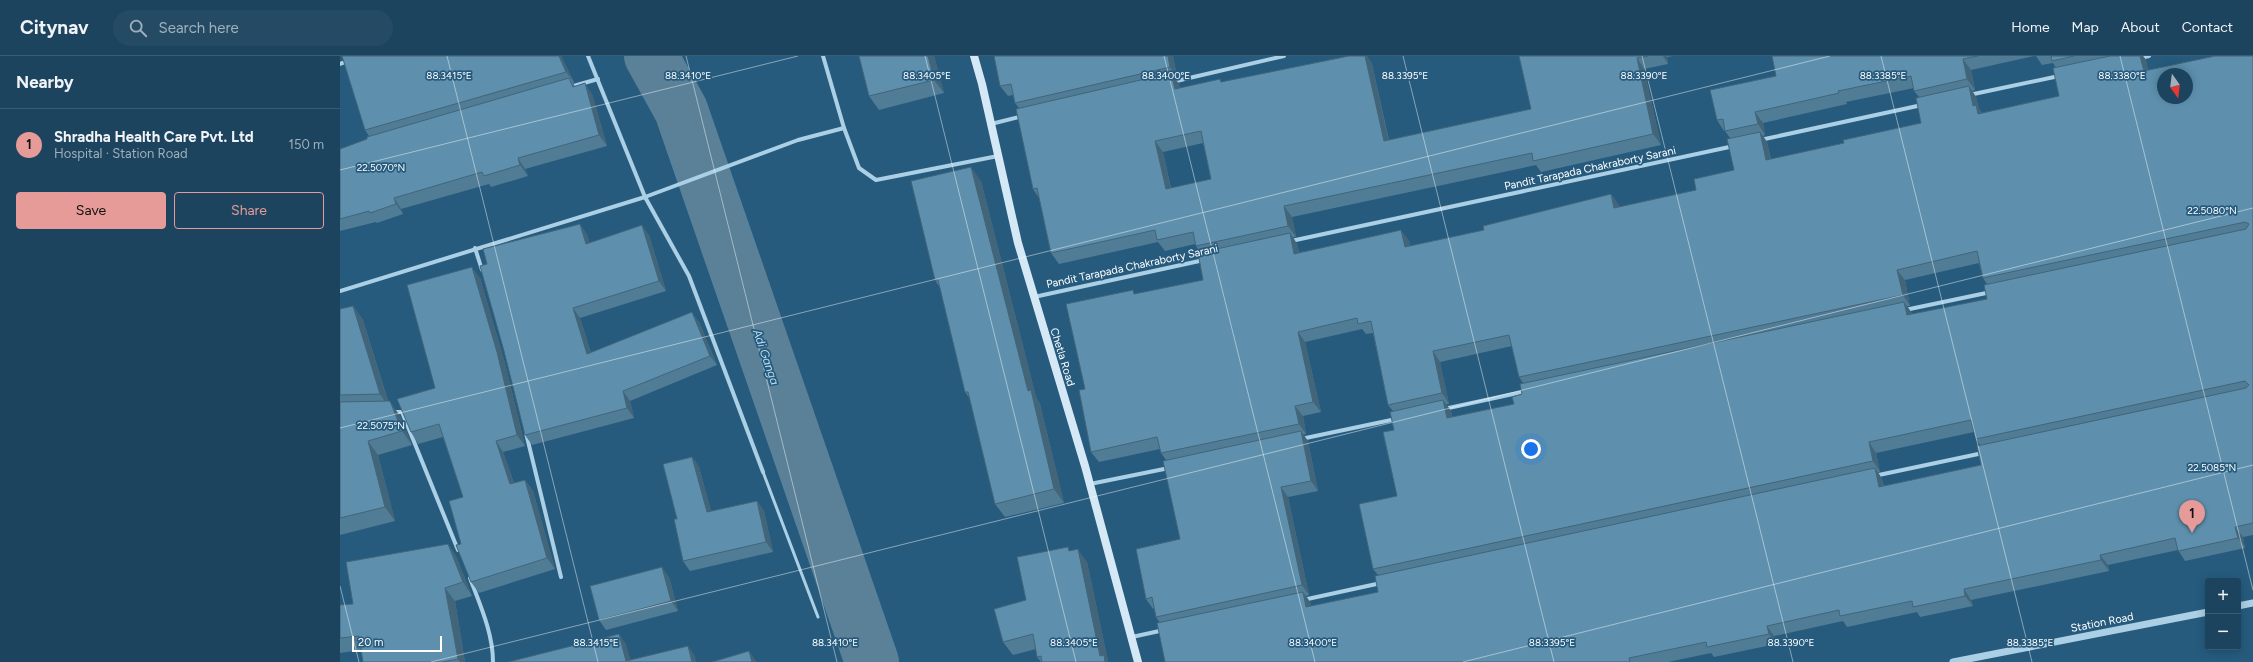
<!DOCTYPE html>
<meta charset="utf-8">
<style>
:root{--surface:#1c445e;--page:#254b64;--text:#f1f3f6;--muted:#a0b0bc;--line:#3a5c73;--accent:#e69b98}
body{margin:0;font-family:Figtree,sans-serif;background:var(--page);color:var(--text)}
.controls{position:absolute;right:12px;bottom:12px;display:grid;overflow:hidden;border-radius:4px;box-shadow:0 2px 10px #0003}
.controls button{width:36px;height:36px;display:grid;place-items:center;padding:0;border:0;border-bottom:1px solid var(--line);background:var(--surface);color:var(--text);font:20px sans-serif}
.compass{position:absolute;left:1817px;top:12px;width:36px;height:36px;border-radius:50%;background:var(--surface);box-shadow:0 2px 10px #0003;rotate:166deg}
.scale{position:absolute;left:12px;bottom:10px;width:90px;box-sizing:border-box;padding-left:4px;border:2px solid #fff;border-top:0;font-size:11px;line-height:14px;white-space:nowrap;color:#fff;-webkit-text-stroke:3px #265b7e;paint-order:stroke}
.you{position:absolute;left:1191px;top:393px;width:14px;height:14px;margin:-10px;border:3px solid #fff;border-radius:50%;background:#1a73e8;box-shadow:0 0 0 6px #1a73e833}
.badge{display:grid;place-items:center;width:26px;height:26px;border-radius:50%;background:var(--accent);color:#111;font-size:13px;font-weight:700}
.pin{position:absolute;translate:-50% -33px;filter:drop-shadow(0 1px 2px #0008)}
.pin::after{content:'';position:absolute;top:21px;width:14px;height:12px;background:inherit;clip-path:polygon(0 0,100% 0,50% 100%)}
.list{margin:0;padding:0;list-style:none}
h2{display:flex;justify-content:space-between;align-items:center;height:52px;margin:0;padding:0 16px;font-size:17px}
h2 small{font-size:13px;font-weight:400;color:var(--muted)}
.list li{display:grid;grid-template-columns:26px 1fr auto;gap:12px;align-items:center;box-sizing:border-box;height:72px;padding:0 16px;border-top:1px solid var(--line)}
.list b{display:block;font-size:15px;white-space:nowrap}
.list p{margin:0;font-size:13px;white-space:nowrap;color:var(--muted)}
.list em{font-size:13px;font-style:normal;color:var(--muted)}
.actions{display:flex;gap:8px;padding:12px 16px}
.actions a{flex:1;padding:9px 0;border:1px solid var(--accent);border-radius:4px;text-align:center;font-size:14px;color:var(--accent)}
.actions .main{background:var(--accent);color:#111}
.icon{flex:none;width:22px;height:22px;fill:none;stroke:currentColor;stroke-width:2;stroke-linecap:round;stroke-linejoin:round}
.map{position:relative;flex:none;width:1913px;height:606px;overflow:hidden}
header{display:flex;align-items:center;gap:24px;box-sizing:border-box;height:56px;padding:0 20px;background:var(--surface);border-bottom:1px solid var(--line)}
header strong{font-size:19px}
nav{display:flex;gap:22px;margin-inline-start:auto;font-size:14px}
.search{width:280px;height:36px;background:var(--page);display:flex;align-items:center;gap:10px;box-sizing:border-box;padding:0 14px;border-radius:22px;color:var(--muted);font-size:15px}
main{display:flex}
aside{flex:1;background:var(--surface)}
.map>svg:first-child{display:block}
.lines{fill:none;stroke-linecap:round;stroke-linejoin:round}
.river{stroke:#5b8198;stroke-width:54}
.service{stroke:#abcfe5;stroke-width:3}
.minor{stroke:#abcfe5;stroke-width:4}
.tertiary{stroke:#abcfe5;stroke-width:7}
.secondary{stroke:#d5e8f5;stroke-width:8}
.wall{fill:#517c96;fill-rule:evenodd}
.shaded-wall{fill:#42657a}
.building{fill:#5e90ae;stroke:#42657a;fill-rule:evenodd}
.ticks{fill:none;stroke:#fff;stroke-width:1;stroke-opacity:0.45}
.labels{text-anchor:middle;stroke-width:3.5;stroke-linejoin:round;paint-order:stroke}
.street-label{font-size:11px;fill:#fff;stroke:#265b7e}
.water-label{font-size:12px;font-style:italic;fill:#b7d9ed;stroke:#265b7e}
.ticks-label{font-size:10px;text-anchor:middle;fill:#fff;stroke:#265b7e;stroke-width:3.5;stroke-linejoin:round;paint-order:stroke}
</style>
<header>
<strong>Citynav</strong>
<div class="search"><svg class="icon" aria-label="search" viewBox="0 0 24 24"><circle cx="10" cy="10" r="6"/><path d="M15 15l6 6"/></svg>Search here</div>
<nav><a>Home</a><a>Map</a><a>About</a><a>Contact</a></nav>
</header>
<main>
<aside>
<h2>Nearby<small></small></h2>
<ul class="list">
<li><span class="badge">1</span><div><b>Shradha Health Care Pvt. Ltd</b><p>Hospital · Station Road</p></div><em>150 m</em></li>
</ul>
<div class="actions"><a class="main">Save</a><a>Share</a></div>
</aside>
<div class="map">
<svg width="1913" height="606" viewBox="0 0 1913 606">
<rect width="100%" height="100%" fill="#265b7e"/>
<g class="lines">
<path class="river" d="M311 0 341 54 532 606"/>
<path class="service" d="M423 416 478 561"/>
<g class="minor">
<path d="M248 0 305 141 349 220 423 416"/>
<path d="M483 0 504 72 519 112 536 124 658 100"/>
<path d="M1800 2 1809 0"/>
<path d="M0 8 8 5"/>
<path d="M832 26 944 0"/>
<path d="M230 31 258 23"/>
<path d="M1629 39 1719 20"/>
<path d="M651 68 683 60"/>
<path d="M1420 84 1582 49"/>
<path d="M951 185 1394 90"/>
<path d="M135 192 142 214"/>
<path d="M0 235 305 141 458 84 504 72"/>
<path d="M694 241 864 204"/>
<path d="M1565 254 1651 236"/>
<path d="M1104 353 1187 335"/>
<path d="M52 356H62L118 494"/>
<path d="M186 377 221 521"/>
<path d="M961 383 1056 363"/>
<path d="M1534 420 1643 397"/>
<path d="M750 428 829 412"/>
<path d="M130 522C140 549 153 577 153 606"/>
<path d="M963 544 1041 527"/>
<path d="M792 581 824 574"/>
</g>
<g class="tertiary">
<path d="M1898 550 1913 547"/>
<path d="M1613 606 1868 556"/>
</g>
<path class="secondary" d="M634 0 642 28 678 187 745 410 798 606"/>
</g>
<g class="wall">
<path d="M2 0H221L234 26 233 27 235 30 252 38 267 90 185 113 188 120 151 131 149 128 61 153 63 158 37 167 36 166 0 175V93L27 83 29 80 25 74Z"/>
<path d="M594 0 604 37 539 54 529 40Z"/>
<path d="M654 0H833L837 21 834 22 839 28 840 32 882 26 1009 0H1027L1032 8 1049 84 1191 53 1179 0H1333L1327 1 1328 8 1304 13 1321 89 1201 116 1196 109 952 161 956 181H953L957 188 959 196 1069 184 1070 190 1144 174 1271 138 1278 148 1279 151 1356 134 1394 114 1390 82 1385 75H1384L1377 64 1436 20 1432 0H1694L1631 14 1635 34 1632 35 1636 41 1639 53 1642 57 1719 40 1716 12 1713 7 1702 9 1696 0H1803L1806 4 1808 14 1913 0V479L1903 481 1905 492 1845 505 1838 494 1768 509 1769 515 1631 544 1633 550 1580 561 1577 556 1507 571 1503 565 1434 580 1436 588 1374 601 1371 597 1328 606H825L820 567 816 561 814 552 813 553 806 543 840 483 826 404 821 397 820 393 759 406 751 396 745 333 796 238 863 224 860 197 856 190 855 188 825 195 818 186 719 208 711 197 699 142 693 133 679 52 675 47 673 39 668 40 660 30ZM1574 32V35L1579 41 1581 67 1504 87 1431 103 1427 86 1423 80 1425 79 1423 67 1507 48 1506 46ZM863 87 871 123 831 132 823 96ZM1639 207 1643 222 1647 228V243L1572 258 1571 256 1567 250H1570L1565 224ZM1022 273 1026 278 1033 277 1048 349 1053 355 1057 440 1033 513 1038 519V536L971 550 970 546 966 540 969 539 948 441 978 435 968 385 963 379 966 378 963 360 981 356 965 286ZM1172 290 1179 321 1183 327 1182 338 1174 348 1112 361 1111 355 1106 348H1109L1100 306ZM1634 376 1636 383 1640 389 1641 409 1544 430 1542 423 1538 416H1540L1536 397Z"/>
<path d="M641 125 696 341 700 348 724 447 665 461 655 448 630 343 625 336 600 232 595 224Z"/>
<path d="M247 178 249 186 309 179 326 235 240 262 251 297 359 266 377 309 290 345 294 362 192 389 185 379Z"/>
<path d="M140 222 165 307 185 390 163 396 174 427 185 424 193 435 215 513 139 537 131 526 121 488 123 441 103 381 78 388 71 376 95 332Z"/>
<path d="M13 250 23 264 48 345 60 360 72 389 38 399 55 465 0 479V253Z"/>
<path d="M352 401 359 411 371 455 417 445 424 455 433 496 350 515 343 505 337 463Z"/>
<path d="M108 488 117 502 132 540 115 545 125 606H23L21 594 0 597V549L13 548Z"/>
<path d="M731 494 747 506 768 605V606H701L697 601 696 593 673 599 663 586 686 544Z"/>
<path d="M329 521 338 555 266 574 259 564Z"/>
</g>
<g class="shaded-wall">
<path d="M219 0H221L234 26 226 16Z"/>
<path d="M588 0H594L604 37 594 24Z"/>
<path d="M828 0H833L837 21 830 11Z"/>
<path d="M1025 0H1027L1032 8 1051 96 1044 85Z"/>
<path d="M1323 0H1326L1327 1 1328 8Z"/>
<path d="M1800 0H1803L1806 4 1811 26 1804 15Z"/>
<path d="M1297 2 1304 13 1321 89 1313 78Z"/>
<path d="M1623 3 1631 14 1635 34 1627 23Z"/>
<path d="M831 17 839 28 842 44 835 33Z"/>
<path d="M245 27 252 38 267 90 259 79Z"/>
<path d="M1629 30 1636 41 1639 53 1644 59 1638 58 1633 50Z"/>
<path d="M1415 56 1423 67 1425 79 1418 68Z"/>
<path d="M1420 76 1427 86 1433 115 1426 104Z"/>
<path d="M815 85 823 96 833 144 826 133Z"/>
<path d="M178 102 185 113 188 120 180 109Z"/>
<path d="M631 111 641 125 696 341 700 348 724 447 714 433 688 335Z"/>
<path d="M1271 138 1278 148 1282 162 1274 152Z"/>
<path d="M54 142 61 153 63 158 56 148Z"/>
<path d="M944 150 952 161 956 181 948 170Z"/>
<path d="M240 168 247 178 253 198 246 188Z"/>
<path d="M302 169 309 179 326 235 319 225Z"/>
<path d="M1061 174 1069 184 1073 202 1065 191Z"/>
<path d="M950 177 957 188 962 208 954 198Z"/>
<path d="M132 211 140 222 165 307 185 390 177 379Z"/>
<path d="M1557 214 1565 224 1570 250 1563 239Z"/>
<path d="M1564 246 1571 256 1574 270 1567 259Z"/>
<path d="M13 250 23 264 50 353 40 338Z"/>
<path d="M233 252 240 262 254 308 247 298Z"/>
<path d="M352 256 359 266 377 309 370 300Z"/>
<path d="M958 276 965 286 981 356 973 346Z"/>
<path d="M1093 295 1100 306 1109 348 1102 337Z"/>
<path d="M283 335 290 345 294 362 287 352Z"/>
<path d="M1103 344 1111 355 1115 373 1107 362Z"/>
<path d="M50 345 60 360 72 389 62 375Z"/>
<path d="M955 350 963 360 966 378 959 368Z"/>
<path d="M961 375 968 385 978 435 971 425Z"/>
<path d="M28 385 38 399 55 465 45 451Z"/>
<path d="M156 385 163 396 178 439 170 428Z"/>
<path d="M1529 386 1536 397 1540 416 1533 405Z"/>
<path d="M352 401 359 411 374 466 367 456Z"/>
<path d="M1535 412 1542 423 1546 442 1539 431Z"/>
<path d="M185 424 193 435 215 513 207 502Z"/>
<path d="M941 431 948 441 969 539 962 529Z"/>
<path d="M417 445 424 455 433 496 426 486Z"/>
<path d="M1895 471 1903 481 1905 492 1898 482Z"/>
<path d="M108 488 117 502 132 540 123 526Z"/>
<path d="M738 493 747 506 768 605V606H764L760 600Z"/>
<path d="M1760 499 1768 509 1769 515 1761 504Z"/>
<path d="M322 511 329 521 338 555 331 545Z"/>
<path d="M105 532 115 545 125 606H120L118 603Z"/>
<path d="M1624 533 1631 544 1633 550 1625 540Z"/>
<path d="M963 536 970 546 974 562 966 551Z"/>
<path d="M1427 570 1434 580 1436 588 1429 578Z"/>
<path d="M279 578 286 588 291 606H286Z"/>
<path d="M348 590 355 600 356 606H352Z"/>
<path d="M409 595 416 605V606H412Z"/>
</g>
<g class="building">
<path d="M2 0H219L226 16 25 74Z"/>
<path d="M519 0H588L594 24 529 40Z"/>
<path d="M654 0H828L830 11 675 47 671 28 660 30Z"/>
<path d="M1009 0H1025L1044 85 1191 53 1179 0H1308L1297 2 1313 78 1193 105 1192 97 944 150 948 170 856 190 853 176 817 184 815 174 711 197 697 132 693 133 676 53 831 17 835 33 880 23 881 26ZM861 75 871 123 826 133 815 85Z"/>
<path d="M1432 0H1638L1623 3 1627 23 1574 35 1571 20 1498 35 1499 37 1415 56 1418 68 1385 75 1383 63 1377 64 1370 34 1436 20Z"/>
<path d="M1711 0H1734L1712 5Z"/>
<path d="M1770 0H1800L1804 15 1875 0H1913V467L1895 471 1898 482 1838 495 1835 482 1760 499 1761 504 1624 533 1625 540 1573 551 1572 545 1500 560 1499 554 1427 570 1429 578 1367 591 1366 586 1289 602 1290 606H825L817 567 963 536 966 551 1038 536 1035 520 1535 412 1539 431 1641 409 1637 390 1906 332 1909 329 1905 325 1636 383 1631 364 1529 386 1533 405 1033 513 1019 448 1057 440 1043 376 1054 374 1050 356 1103 344 1107 362 1174 348 1172 341 1182 338 1180 328 1564 246 1567 259 1647 243 1644 229 1906 173 1909 168 1905 166 1643 222 1637 195 1557 214 1563 239 1179 321 1169 279 1093 295 1102 337 1048 349 1031 265 1018 268 1017 262 958 276 973 346 955 350 959 368 821 397 817 381 751 396 739 334 745 333 726 248 793 234 794 238 863 224 858 197 950 177 954 198 1061 174 1065 191 1144 174 1143 170 1271 138 1274 152 1356 134 1354 123 1394 114 1387 83 1420 76 1426 104 1504 87 1503 84 1581 67 1576 42 1629 30 1633 50 1636 49 1638 58 1719 40 1713 12ZM1823 18H1847V42H1823Z"/>
<path d="M229 22 233 31 245 27 259 79 178 102 180 109 144 120 142 116 54 142 56 148 30 157 29 155 0 163V93L27 83V81Z"/>
<path d="M631 111 688 335 691 334 714 433 655 448 628 336H625L598 224H595L571 125Z"/>
<path d="M240 168 246 188 302 169 319 225 233 252 247 298 352 256 370 300 283 335 287 352 185 379 164 295 140 210 147 208 143 193Z"/>
<path d="M132 211 157 296 177 379 156 385 170 428 185 424 207 502 131 526 116 489 121 488 109 445 123 441 99 368 71 376 57 343 95 332 67 229Z"/>
<path d="M13 250 40 338 0 339V253Z"/>
<path d="M50 345 62 375 28 385 45 451 0 462V346Z"/>
<path d="M961 375 971 425 941 431 962 529 816 561 812 541 806 543 796 493 840 483 823 405Z"/>
<path d="M352 401 367 456 417 445 426 486 343 505 334 463H337L323 408Z"/>
<path d="M108 488 123 526 105 532 118 603 102 606H23L19 580 0 582V549L13 548 6 506Z"/>
<path d="M728 491 729 495 738 493 760 600 764 599 765 606H702L701 600 697 601 693 578 663 586 654 553 686 544 677 501Z"/>
<path d="M322 511 331 545 259 564 250 530Z"/>
<path d="M279 578 286 605 348 590 352 606H168Z"/>
<path d="M409 595 412 606H372Z"/>
</g>
<path class="ticks" d="M107 0 258 606M346 0 497 606M585 0 736 606M824 0 975 606M1063 0 1214 606M1302 0 1453 606M1541 0 1692 606M1780 0 1913 534M0 114 458 0M0 372 1490 0M0 530 19 606M91 606 1913 152M1123 606 1913 409"/>
<g class="labels">
<g class="street-label">
<text transform="translate(1250 112) rotate(-12)" y="4">Pandit Tarapada Chakraborty Sarani</text>
<text transform="translate(792 210) rotate(-12)" y="4">Pandit Tarapada Chakraborty Sarani</text>
<text transform="translate(723 301) rotate(73)" y="4">Chetla Road</text>
<text transform="translate(1762 566) rotate(-11)" y="4">Station Road</text>
</g>
<g class="water-label">
<text transform="translate(426 301) rotate(71)" y="4">Adi Ganga</text>
</g>
</g>
<g class="ticks-label">
<text x="109" y="23">88.3415°E</text>
<text x="348" y="23">88.3410°E</text>
<text x="587" y="23">88.3405°E</text>
<text x="826" y="23">88.3400°E</text>
<text x="1065" y="23">88.3395°E</text>
<text x="1304" y="23">88.3390°E</text>
<text x="1543" y="23">88.3385°E</text>
<text x="1782" y="23">88.3380°E</text>
<text x="41" y="115">22.5070°N</text>
<text x="1872" y="158">22.5080°N</text>
<text x="41" y="373">22.5075°N</text>
<text x="1872" y="415">22.5085°N</text>
<text x="256" y="590">88.3415°E</text>
<text x="495" y="590">88.3410°E</text>
<text x="734" y="590">88.3405°E</text>
<text x="973" y="590">88.3400°E</text>
<text x="1212" y="590">88.3395°E</text>
<text x="1451" y="590">88.3390°E</text>
<text x="1690" y="590">88.3385°E</text>
</g>
</svg>
<div class="controls">
<button>+</button>
<button>−</button>
</div>
<svg class="compass" viewBox="-18 -18 36 36"><path d="M0-13l5 13h-10z" fill="#e53935"/><path d="M0 13l5-13h-10z" fill="#a0b0bc"/></svg>
<div class="scale">20 m</div>
<div class="you"></div>
<div class="pin badge" style="left:1852px;top:477px">1</div>
</div>
</main>
